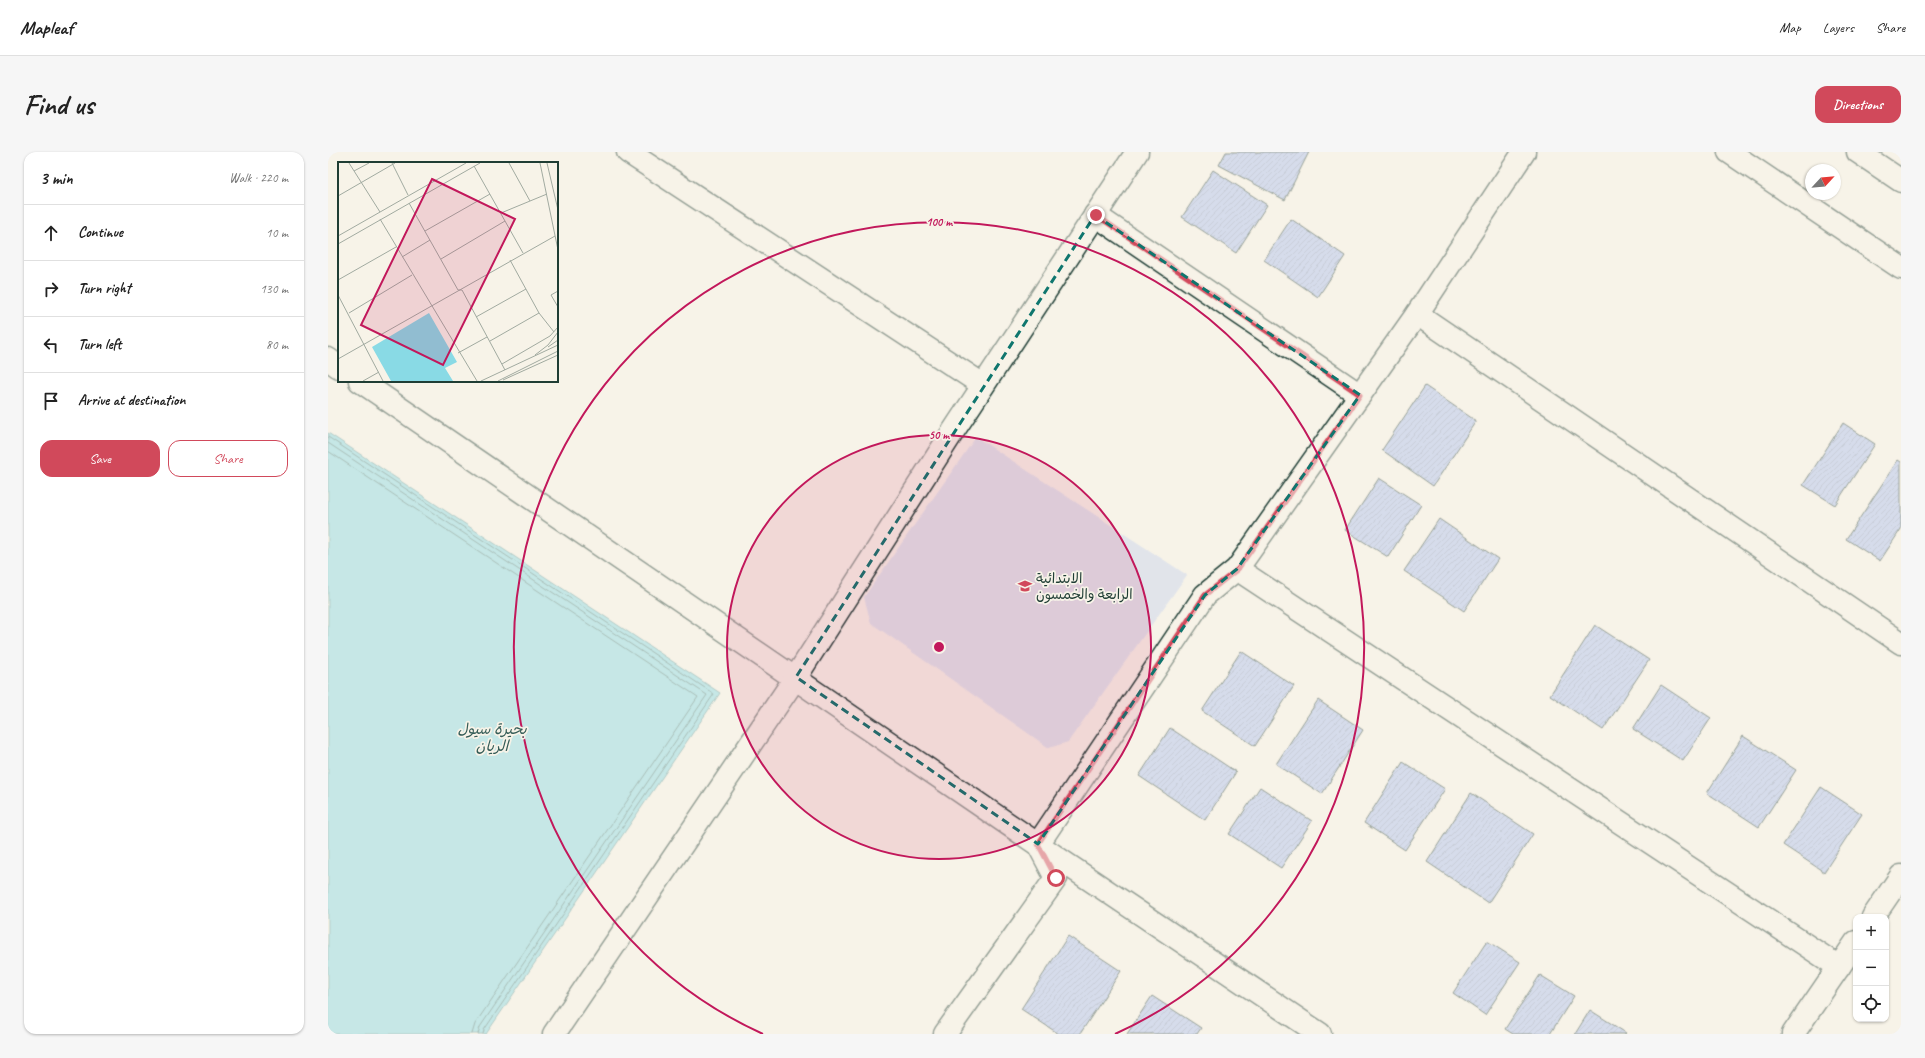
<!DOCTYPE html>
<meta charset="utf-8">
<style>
:root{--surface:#fff;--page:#f6f6f6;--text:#222;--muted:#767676;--line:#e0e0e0;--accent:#d1495b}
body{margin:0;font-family:Caveat,"Playpen Sans Arabic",sans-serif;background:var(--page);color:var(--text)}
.controls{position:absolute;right:12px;bottom:12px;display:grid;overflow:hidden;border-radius:8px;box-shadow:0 1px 3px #0004}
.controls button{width:36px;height:36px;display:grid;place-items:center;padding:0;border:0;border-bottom:1px solid var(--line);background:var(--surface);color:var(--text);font:20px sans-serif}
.compass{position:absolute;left:1477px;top:12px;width:36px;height:36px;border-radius:50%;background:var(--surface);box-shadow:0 1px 3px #0004;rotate:64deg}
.stop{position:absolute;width:12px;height:12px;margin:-9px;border:3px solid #d1495b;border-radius:50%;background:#fff}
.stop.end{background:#d1495b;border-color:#fff;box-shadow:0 1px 4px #0008}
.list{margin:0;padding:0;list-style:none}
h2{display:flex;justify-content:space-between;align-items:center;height:52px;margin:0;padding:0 16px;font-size:17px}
h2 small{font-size:13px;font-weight:400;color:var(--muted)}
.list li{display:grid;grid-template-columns:26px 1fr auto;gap:12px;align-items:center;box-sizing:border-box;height:56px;padding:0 16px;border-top:1px solid var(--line)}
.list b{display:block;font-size:15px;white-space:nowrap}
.list em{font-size:13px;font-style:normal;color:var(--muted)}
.actions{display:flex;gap:8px;padding:12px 16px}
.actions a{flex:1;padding:9px 0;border:1px solid var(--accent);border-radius:12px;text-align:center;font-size:14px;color:var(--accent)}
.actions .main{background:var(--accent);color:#fff}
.icon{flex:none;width:22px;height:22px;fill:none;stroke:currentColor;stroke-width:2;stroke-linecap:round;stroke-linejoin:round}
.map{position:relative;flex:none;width:1573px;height:882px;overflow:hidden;border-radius:12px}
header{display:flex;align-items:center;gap:24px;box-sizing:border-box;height:56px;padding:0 20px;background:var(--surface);border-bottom:1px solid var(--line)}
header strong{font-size:19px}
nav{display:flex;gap:22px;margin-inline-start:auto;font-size:14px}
.intro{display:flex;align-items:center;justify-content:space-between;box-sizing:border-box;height:96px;padding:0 24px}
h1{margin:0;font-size:28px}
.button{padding:10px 18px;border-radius:12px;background:var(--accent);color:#fff;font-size:14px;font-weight:700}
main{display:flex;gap:24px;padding:0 24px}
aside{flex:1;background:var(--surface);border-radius:12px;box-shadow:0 1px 3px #0004}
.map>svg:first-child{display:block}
.built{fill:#e1e4ea}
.water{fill:#89dae5;stroke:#5f9b9e}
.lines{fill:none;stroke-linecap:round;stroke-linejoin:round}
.shore{stroke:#497c7b;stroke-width:1}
.building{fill:url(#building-hatch);stroke:#1f3d34}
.minor-casing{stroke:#1f3d34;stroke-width:25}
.tertiary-casing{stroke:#1f3d34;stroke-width:25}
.minor{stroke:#f7f3e8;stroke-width:22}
.tertiary{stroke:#f7f3e8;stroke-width:22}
.route{stroke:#d1495b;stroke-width:5}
.marked{fill:none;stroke:#0f766e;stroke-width:3;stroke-dasharray:8 5;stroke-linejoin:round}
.ring{fill:none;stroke:#c2185b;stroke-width:2}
.labels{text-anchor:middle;stroke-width:3.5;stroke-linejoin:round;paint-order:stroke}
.poi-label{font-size:14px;fill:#1f3d34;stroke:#f7f3e8;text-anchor:start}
.water-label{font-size:15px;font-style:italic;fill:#345c57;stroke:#f7f3e8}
.inset-road{fill:none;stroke:#a1aaa0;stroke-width:1}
.view{fill:#c2185b;fill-opacity:0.15;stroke:#c2185b;stroke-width:2}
.inset-edge{fill:none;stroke:#1f3d34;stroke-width:2}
.centre{fill:#c2185b;stroke:#f7f3e8;stroke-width:2}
.ring-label{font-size:12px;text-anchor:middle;font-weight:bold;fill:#c2185b;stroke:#f7f3e8;stroke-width:3.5;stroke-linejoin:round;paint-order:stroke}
</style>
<header>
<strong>Mapleaf</strong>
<nav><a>Map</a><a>Layers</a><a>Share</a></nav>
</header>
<div class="intro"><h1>Find us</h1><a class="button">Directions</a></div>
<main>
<aside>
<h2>3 min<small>Walk · 220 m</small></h2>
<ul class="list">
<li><svg class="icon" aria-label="ahead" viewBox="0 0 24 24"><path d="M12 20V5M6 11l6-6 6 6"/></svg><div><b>Continue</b></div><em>10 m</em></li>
<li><svg class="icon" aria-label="right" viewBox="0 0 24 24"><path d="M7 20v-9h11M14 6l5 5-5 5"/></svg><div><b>Turn right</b></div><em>130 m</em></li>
<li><svg class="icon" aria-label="left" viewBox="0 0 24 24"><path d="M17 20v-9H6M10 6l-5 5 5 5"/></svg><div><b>Turn left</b></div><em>80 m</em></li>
<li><svg class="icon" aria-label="arrive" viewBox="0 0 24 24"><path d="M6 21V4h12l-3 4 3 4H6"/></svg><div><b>Arrive at destination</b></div></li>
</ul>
<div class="actions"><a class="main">Save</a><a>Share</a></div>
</aside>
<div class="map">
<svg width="1573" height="882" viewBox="0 0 1573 882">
<defs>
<pattern id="building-hatch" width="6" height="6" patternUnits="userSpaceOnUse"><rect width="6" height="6" fill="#adc1f0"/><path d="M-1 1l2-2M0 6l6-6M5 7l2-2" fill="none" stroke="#8c9ec3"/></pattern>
</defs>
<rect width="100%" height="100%" fill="#f7f3e8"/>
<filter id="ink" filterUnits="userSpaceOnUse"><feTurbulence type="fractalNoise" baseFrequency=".025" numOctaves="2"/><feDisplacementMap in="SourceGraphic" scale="8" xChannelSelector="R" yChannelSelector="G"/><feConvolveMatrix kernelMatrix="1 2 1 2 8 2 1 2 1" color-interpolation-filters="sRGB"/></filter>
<g filter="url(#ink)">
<path class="built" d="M648 285 859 423 740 590 721 596 543 471 536 445Z"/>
<path class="water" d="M0 281 392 541 158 882H0Z"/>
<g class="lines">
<g class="shore">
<path d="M0 285 386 542 156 878 155 882"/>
<path d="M0 291 379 543 152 875 150 882"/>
<path d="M0 299 370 545 147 872 144 882"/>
</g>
</g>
<g class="building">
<path d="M898 0H981L957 48 891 13Z"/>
<path d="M885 18 939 53 908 101 854 65Z"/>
<path d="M963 67 1017 104 990 145 936 108Z"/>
<path d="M1097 234 1148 269 1105 334 1054 298Z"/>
<path d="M1515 271 1547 292 1507 353 1475 333Z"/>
<path d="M1570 308 1573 310V377L1552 409 1518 387Z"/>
<path d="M1051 326 1093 353 1060 405 1017 378Z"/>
<path d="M1111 367 1170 407 1136 459 1076 419Z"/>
<path d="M1267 473 1321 508 1275 578 1222 543Z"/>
<path d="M913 499 966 534 927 594 874 559Z"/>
<path d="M1333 533 1383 566 1355 609 1305 577Z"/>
<path d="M990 548 1035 578 994 642 948 612Z"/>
<path d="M842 576 908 620 877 668 811 624Z"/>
<path d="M1415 584 1468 618 1431 675 1379 641Z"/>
<path d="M1075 610 1117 637 1077 698 1036 671Z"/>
<path d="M932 635 984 669 953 716 901 682Z"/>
<path d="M1493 635 1534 662 1496 720 1455 693Z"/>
<path d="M1143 641 1205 682 1160 751 1099 710Z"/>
<path d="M740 784 793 819 752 882H731L693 857Z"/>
<path d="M1159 789 1192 810 1157 863 1125 841Z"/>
<path d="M1212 823 1246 844 1222 882H1185L1177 877Z"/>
<path d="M824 844 873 876 869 882H799Z"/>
<path d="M1262 858 1298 881 1297 882H1247Z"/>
</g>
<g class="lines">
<defs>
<g id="minor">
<path d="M300 0 655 233"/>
<path d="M767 63 1032 243"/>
<path d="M1089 162 1573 491"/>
<path d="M0 207 11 215"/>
<path d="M32 229 737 711 992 882"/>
<path d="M909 417 1511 815"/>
<path d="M1545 765 1573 724"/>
<path d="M226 882 468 525 626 278 809 0"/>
<path d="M617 882 728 726 710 692 877 443 909 417 1089 162 1196 0"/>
<path d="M1465 882 1528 790"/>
</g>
<g id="tertiary">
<path d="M1401 0 1573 116"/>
<path d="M1530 0 1573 29"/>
</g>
</defs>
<use href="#minor" class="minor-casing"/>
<use href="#tertiary" class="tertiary-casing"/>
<use href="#minor" class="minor"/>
<use href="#tertiary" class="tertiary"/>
</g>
</g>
<g class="lines" filter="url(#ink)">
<path class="route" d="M728 726 710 692 877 443 910 417 1032 243 768 63"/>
</g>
<path d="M0 0H1573V882H0ZM767 63 1032 243 909 417 877 443 710 692 468 525Z" fill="#f7f3e8" fill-opacity=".55" fill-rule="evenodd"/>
<path class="marked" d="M767 63 1032 243 909 417 877 443 710 692 468 525Z"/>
<circle cx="611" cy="495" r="212" fill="#c2185b" fill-opacity=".12"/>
<g class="ring">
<circle cx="611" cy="495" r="212"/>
<path d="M435 882A425 425 0 1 1 787 882"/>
</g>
<defs>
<symbol id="school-bare" viewBox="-9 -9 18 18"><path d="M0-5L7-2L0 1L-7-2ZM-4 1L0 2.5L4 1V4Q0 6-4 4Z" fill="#d1495b" stroke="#f7f3e8" stroke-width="2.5" paint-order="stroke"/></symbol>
</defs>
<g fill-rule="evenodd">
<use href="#school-bare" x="687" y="424" width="20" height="20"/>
</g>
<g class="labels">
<g class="poi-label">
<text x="708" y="431">الابتدائية<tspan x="708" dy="16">الرابعة والخمسون</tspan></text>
</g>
<g class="water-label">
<text x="164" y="582">بحيرة سيول<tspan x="164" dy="17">الريان</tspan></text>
</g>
</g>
<g transform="translate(10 10)">
<rect width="220" height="220" fill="#f7f3e8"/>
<path d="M91 151 119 200 107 206 115 219H53L34 185Z" fill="#89dae5"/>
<path class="inset-road" d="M11 1 42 50M54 1 70 33M171 1 192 39M202 1 220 88M209 1 220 48M136 4 185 91M16 9 31 1M0 34 57 1M71 41 120 128H124L167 208M163 51 209 32M42 57 139 219M87 69 152 32M0 74 128 1M0 82 142 1M64 95 92 78M103 97 167 59M0 118 58 85M220 129 213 133 220 145M0 133 45 219M11 151 74 113M201 151 216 170M138 155 188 127M152 179 201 151 172 98M210 185 220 178M120 191 149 175M197 193 210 183 220 170M0 197 217 74M164 202 212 174 220 165M165 218 220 193M25 219 41 210M143 219 220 183M160 219 220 189"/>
<path class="view" d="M94 17 177 57 105 203 23 163Z"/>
<rect width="220" height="220" class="inset-edge"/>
</g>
<circle cx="611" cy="495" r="6" class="centre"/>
<g class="ring-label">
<text x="611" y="74">100 m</text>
<text x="611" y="287">50 m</text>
</g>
</svg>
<div class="controls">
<button>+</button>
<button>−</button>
<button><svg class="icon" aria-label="locate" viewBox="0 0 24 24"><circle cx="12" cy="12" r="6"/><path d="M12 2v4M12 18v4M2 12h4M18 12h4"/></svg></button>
</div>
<svg class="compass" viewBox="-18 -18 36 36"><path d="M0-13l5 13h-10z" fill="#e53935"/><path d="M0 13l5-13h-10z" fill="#767676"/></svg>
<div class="stop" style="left:728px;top:726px"></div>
<div class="stop end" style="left:768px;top:63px"></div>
</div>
</main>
